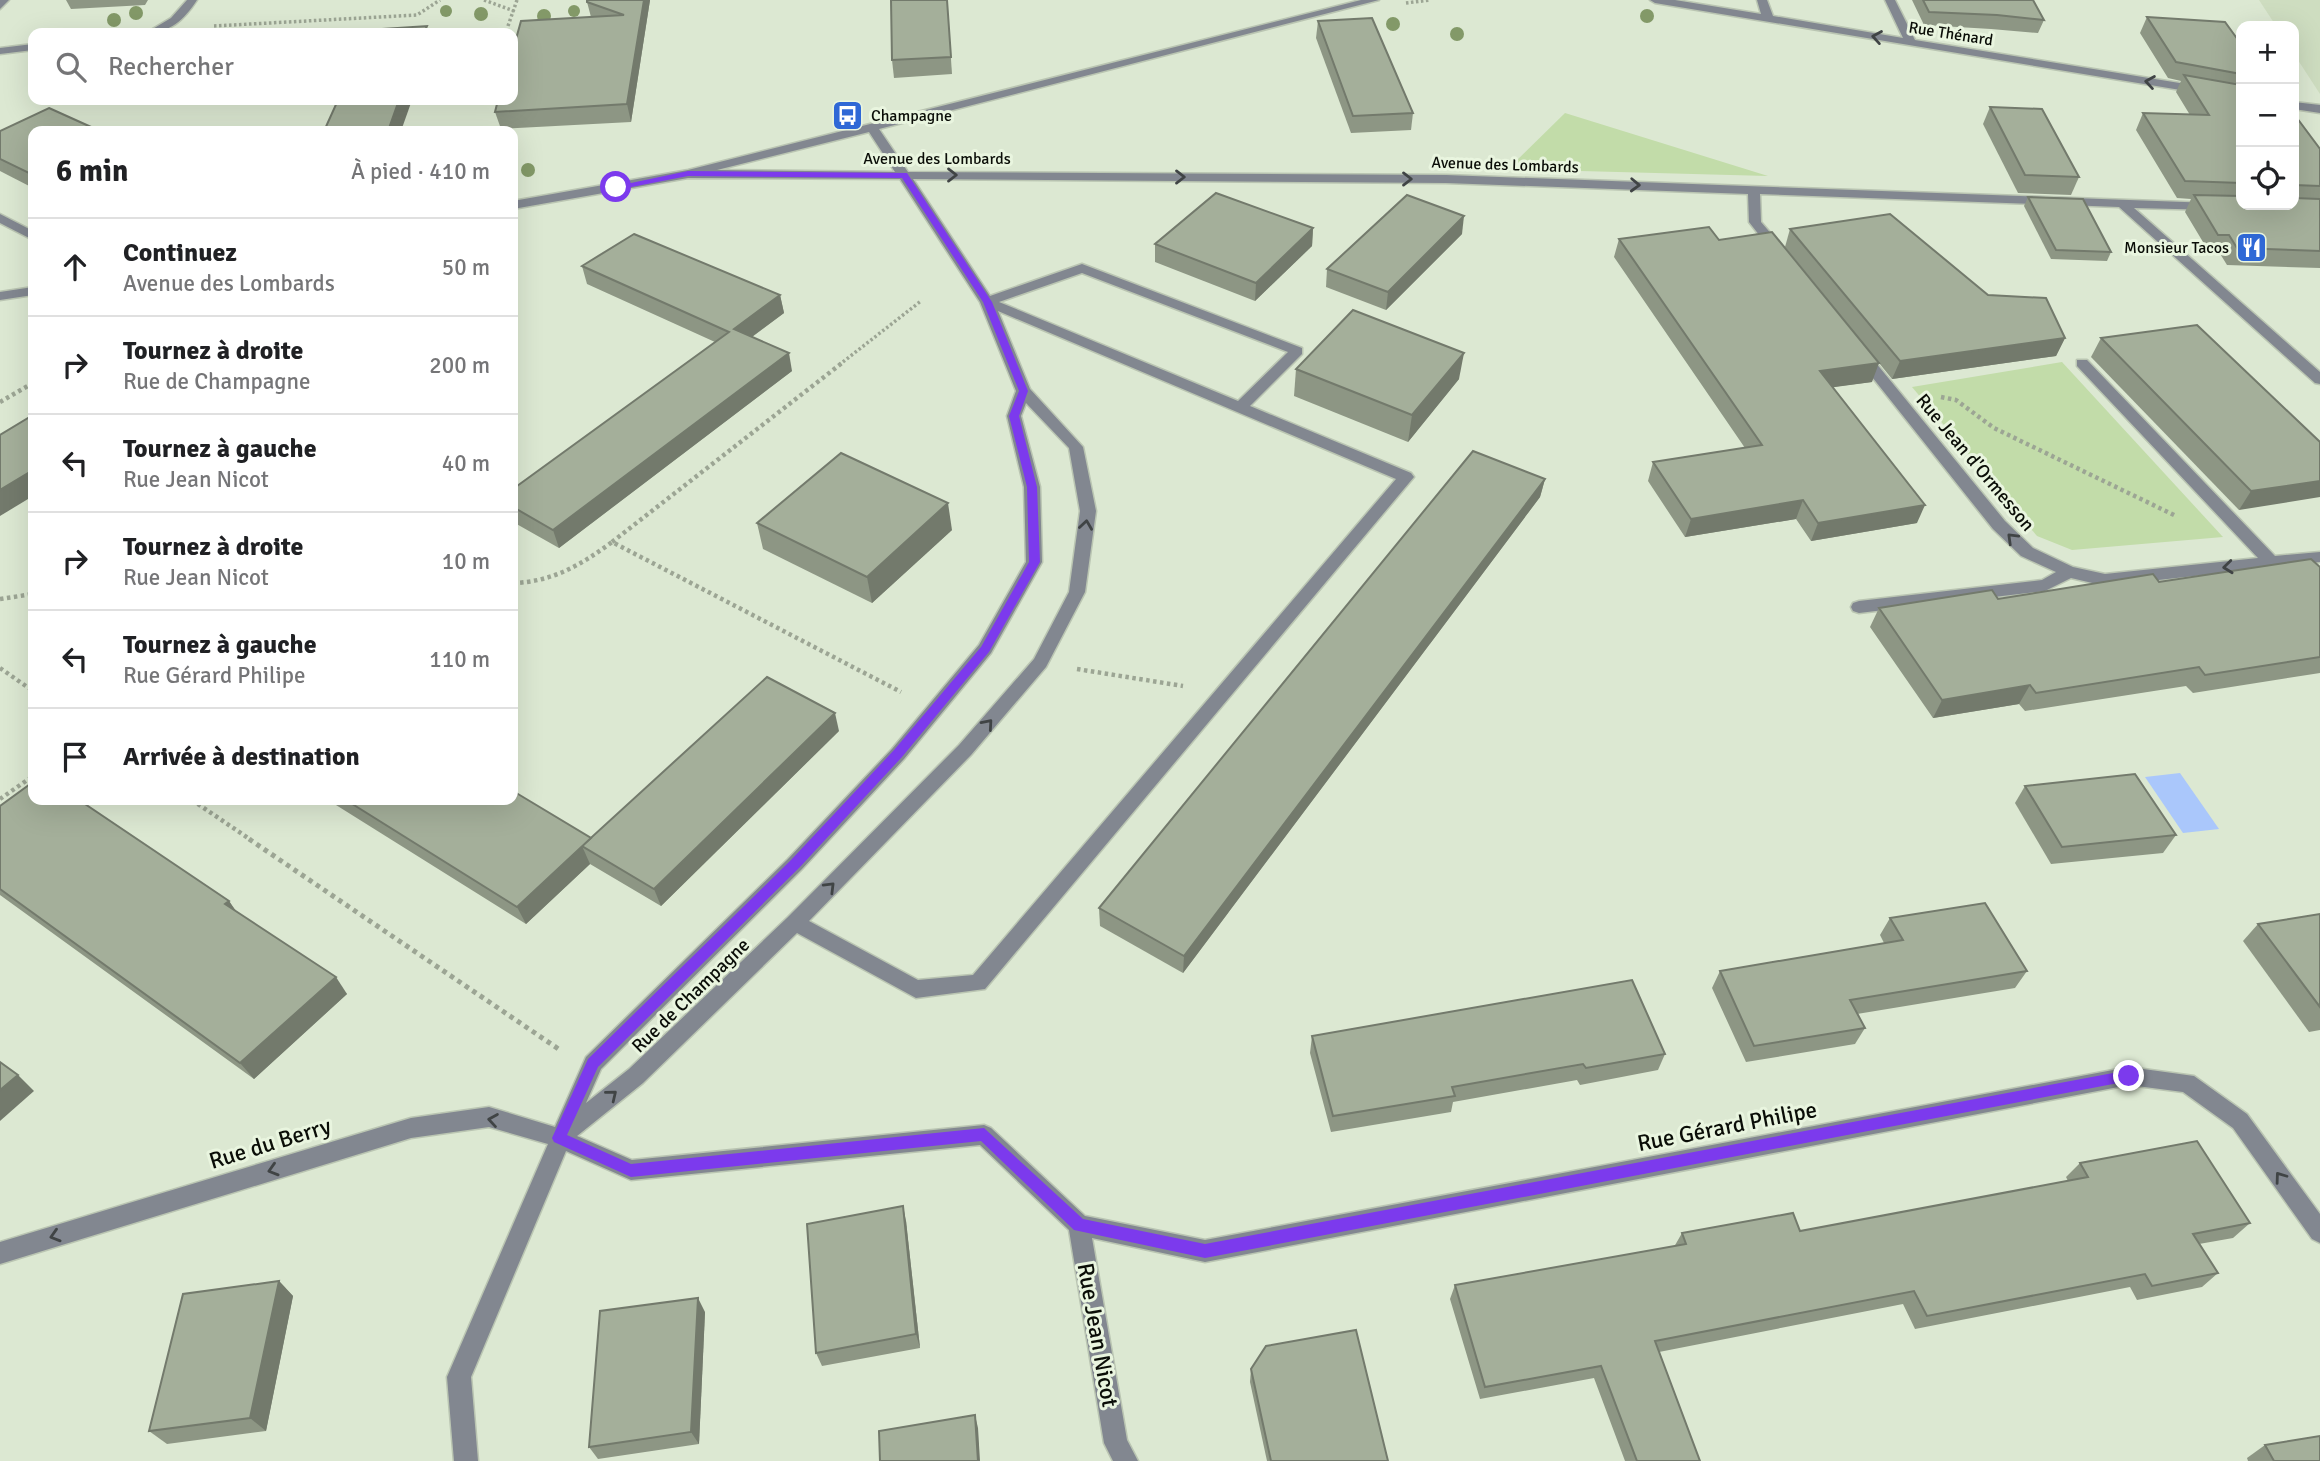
<!DOCTYPE html>
<html lang="fr">
<meta charset="utf-8">
<style>
:root{--surface:#fff;--page:#f2f2f2;--text:#202124;--muted:#757577;--line:#e0e0e0}
body{margin:0;font-family:Signika,sans-serif;background:var(--page);color:var(--text)}
.controls{position:absolute;right:21px;top:21px;display:grid;overflow:hidden;border-radius:14px;box-shadow:0 7px 28px #0002}
.controls button{width:63px;height:63px;display:grid;place-items:center;padding:0;border:0;border-bottom:2px solid var(--line);background:var(--surface);color:var(--text);font:35px sans-serif}
.stop{position:absolute;width:21px;height:21px;margin:-16px;border:5px solid #7c3aed;border-radius:50%;background:#fff}
.stop.end{background:#7c3aed;border-color:#fff;box-shadow:0 2px 7px #0008}
.list{margin:0;padding:0;list-style:none}
h2{display:flex;justify-content:space-between;align-items:center;height:91px;margin:0;padding:0 28px;font-size:30px}
h2 small{font-size:23px;font-weight:400;color:var(--muted)}
.list li{display:grid;grid-template-columns:46px 1fr auto;gap:21px;align-items:center;box-sizing:border-box;height:98px;padding:0 28px;border-top:2px solid var(--line)}
.list b{display:block;font-size:26px;white-space:nowrap}
.list p{margin:0;font-size:23px;white-space:nowrap;color:var(--muted)}
.list em{font-size:23px;font-style:normal;color:var(--muted)}
.icon{flex:none;width:38px;height:38px;fill:none;stroke:currentColor;stroke-width:2;stroke-linecap:round;stroke-linejoin:round}
.map{position:relative;flex:none;width:2320px;height:1461px;overflow:hidden}
.search{position:absolute;background:var(--surface);box-shadow:0 7px 28px #0002;left:28px;top:28px;width:490px;height:77px;display:flex;align-items:center;gap:18px;box-sizing:border-box;padding:0 24px;border-radius:14px;color:var(--muted);font-size:26px}
.panel{position:absolute;background:var(--surface);box-shadow:0 7px 28px #0002;left:28px;top:126px;width:490px;height:679px;border-radius:14px}
.map>svg:first-child{display:block}
.built{fill:#ceddc0}
.green{fill:#c2dca9}
.water{fill:#aac7fb}
.lines{fill:none;stroke-linecap:round;stroke-linejoin:round}
.minor-casing{stroke:#bac5b2;stroke-width:3}
.path-far2{stroke:#9ca594;stroke-width:3.5;stroke-dasharray:2.5 2.5;stroke-linecap:butt}
.path-far1{stroke:#9ca594;stroke-width:4.5;stroke-dasharray:3.5 3.5;stroke-linecap:butt}
.path{stroke:#9ca594;stroke-width:5;stroke-dasharray:4.5 4.5;stroke-linecap:butt}
.minor{fill:#828790;fill-rule:evenodd}
.tree{fill:#839968}
.wall{fill:#8d9684}
.shaded-wall{fill:#737a6c}
.building{fill:#a4af9a;stroke:#737a6c;stroke-width:2}
.oneway{stroke:#404445}
.route{fill:#7c3aed}
.labels{text-anchor:middle;stroke-width:6;stroke-linejoin:round;paint-order:stroke}
.far-street-label{font-size:16px;fill:#0a0d07;stroke:#e9f5df}
.far-poi-label{font-size:16px;fill:#0a0d07;stroke:#e9f5df;text-anchor:start}
.street-label{font-size:19px;fill:#0a0d07;stroke:#e9f5df}
.near-street-label{font-size:23px;fill:#0a0d07;stroke:#e9f5df}
</style>
<div class="map">
<svg width="2320" height="1461" viewBox="0 0 2320 1461">
<rect width="100%" height="100%" fill="#dce8d2"/>
<path class="built" d="M2259 0H2320V94L2294 54V26H2276Z"/>
<g class="green">
<path d="M1565 113 1768 176 1508 169Z"/>
<path d="M2062 362 2223 537 2072 550 2037 536 1912 387Z"/>
</g>
<path class="water" d="M2180 773 2219 829 2183 833 2145 777Z"/>
<g class="lines">
<defs>
<g id="minor">
<path d="M0 0H9L0 9Z"/>
<path d="M187 0H197C184 20 170 33 146 33L171 18Z"/>
<path d="M1361 0H1379L879 129 908 172 1446 175 2212 203 2218 207 2216 210 2134 208 2320 372V384L2315 383 2119 207 1760 194 1761 222 1786 251 1779 255 1774 254 1749 222 1748 194 1446 183 913 179 990 296 1082 264 1302 348V354L1250 406 1411 473 1414 477 985 989 916 998 797 933 643 1083 577 1136 632 1160 984 1125 991 1128 1085 1216 1205 1240 2129 1067 2194 1076 2247 1114 2320 1214V1243L2312 1239 2233 1128 2183 1092 2129 1085 1205 1262 1092 1238 1127 1440 1138 1461H1113L1104 1443 1069 1230 980 1145 631 1180 566 1151 471 1377 478 1461H454L447 1377 548 1144 489 1127 411 1138 0 1264V1242L411 1118 489 1107 555 1127 586 1057 788 859 892 749 979 645 1026 562 1024 487 1007 416 1016 391 980 302 900 179 688 178 513 209V201L688 170ZM869 132 895 172 717 170ZM1082 273 1288 352 1238 401 999 302ZM998 311 1396 479 973 975 918 980 809 921 971 755 1046 667 1085 592 1096 511 1083 447 1030 389ZM1026 403 1069 448 1080 511 1069 592 1034 659 959 745 788 917 629 1069 586 1103 601 1069 802 869 904 759 991 653 1042 562 1040 487 1021 416Z"/>
<path d="M1650 0H1675L1761 14 1757 0H1767L1773 16 1903 38 1885 0H1895L1915 40 2241 93V100L1655 3Z"/>
<path d="M33 44V50L0 54V48Z"/>
<path d="M2294 102 2320 105V113L2294 109Z"/>
<path d="M0 214 33 231V240L0 223Z"/>
<path d="M33 287V295L0 300V292Z"/>
<path d="M1862 351 1867 352 2005 521 2033 548 2073 567 2105 574 2258 558 2077 366V360H2087L2275 556 2320 552V562L2105 586 2071 578 2045 591 1859 613 1853 611 1851 607 1853 603 1859 601 2042 580 2056 572 2021 556 1993 529 1857 358 1855 355Z"/>
</g>
</defs>
<use href="#minor" class="minor-casing"/>
<g class="path-far2">
<path d="M484 0 514 11"/>
<path d="M1406 3 1430 0"/>
<path d="M214 26 417 15 440 0"/>
<path d="M508 26 517 0"/>
<path d="M839 365 921 301"/>
</g>
<g class="path-far1">
<path d="M1941 397 1956 400 1994 428 2176 516"/>
<path d="M0 402 33 383"/>
<path d="M612 542 842 363"/>
<path d="M513 583C552 582 581 565 612 542L901 692"/>
<path d="M0 599 33 594"/>
<path d="M0 668 33 691"/>
<path d="M1077 669 1183 686"/>
<path d="M0 799 33 776"/>
<path d="M192 800 251 840"/>
</g>
<path class="path" d="M249 839 560 1050"/>
<use href="#minor" class="minor"/>
</g>
<g class="tree">
<circle cx="446" cy="11" r="6"/>
<circle cx="574" cy="11" r="6"/>
<circle cx="136" cy="13" r="7"/>
<circle cx="481" cy="14" r="7"/>
<circle cx="544" cy="16" r="7"/>
<circle cx="1647" cy="16" r="7"/>
<circle cx="114" cy="20" r="7"/>
<circle cx="1393" cy="24" r="7"/>
<circle cx="1457" cy="34" r="7"/>
<circle cx="528" cy="170" r="7"/>
</g>
<g class="wall">
<path d="M66 0H148L145 5 71 9Z"/>
<path d="M650 0 631 122 501 129 495 112 591 17 587 2Z"/>
<path d="M947 0 952 74 894 78 892 60Z"/>
<path d="M1912 0H2033L2044 20 2038 33 1991 29 1924 25Z"/>
<path d="M2147 17 2241 44V205H2294V114L2320 149V268L2227 265 2219 252H2209L2185 212 2191 199 2177 198 2136 130 2143 113 2190 115 2176 92 2181 81 2168 78 2140 33Z"/>
<path d="M1318 21 1413 113 1411 130 1351 133 1316 38Z"/>
<path d="M1990 107 2079 177 2071 195 2018 193 1983 124Z"/>
<path d="M0 131H33V188L0 171Z"/>
<path d="M2028 197 2111 252 2107 261 2051 259 2024 206Z"/>
<path d="M1313 228 1312 246 1255 301 1155 262V244Z"/>
<path d="M1790 229 1988 295 2065 338 2056 356 1892 379 1785 247Z"/>
<path d="M1462 234 1386 310 1326 287 1327 269Z"/>
<path d="M1619 239 1719 240 1872 382 1832 387 1917 523 1811 541 1796 519 1685 537 1648 481 1653 462 1745 448 1614 257Z"/>
<path d="M582 266 780 295 784 313 752 337 792 371 559 548 513 522V489L715 342 587 284Z"/>
<path d="M2101 338 2320 442 2239 510 2091 357Z"/>
<path d="M1296 369 1459 379 1408 442 1294 396Z"/>
<path d="M1545 479 1540 497 1183 973 1100 926 1099 908Z"/>
<path d="M757 523 952 530 872 603 763 549Z"/>
<path d="M2320 567V673L2193 693 2186 686 2025 711 2019 704 1933 718 1870 627 1879 608 1998 599 2159 582Z"/>
<path d="M839 731 661 906 590 864 526 924 328 800H513L591 838Z"/>
<path d="M2025 786 2176 835 2163 853 2051 864 2015 803Z"/>
<path d="M0 806 229 901 236 912 347 994 254 1079 0 895Z"/>
<path d="M2320 914V1030L2309 1032 2243 941 2258 924Z"/>
<path d="M1890 918 2027 971 2015 988 1857 1014 1865 1028 1855 1044 1746 1062 1712 988 1720 971 1884 943 1880 935Z"/>
<path d="M1312 1036 1665 1054 1658 1070 1580 1085 1577 1080 1453 1102 1451 1112 1331 1132 1310 1053Z"/>
<path d="M2080 1163 2250 1223 2233 1238 2199 1244 2218 1273 2202 1287 2137 1300 2130 1287 1915 1329 1903 1304 1659 1352 1700 1461H1625L1594 1378 1480 1399 1450 1299 1455 1285 1674 1247 1682 1233 1800 1231 2068 1181 2066 1177Z"/>
<path d="M906 1221 920 1348 822 1366 816 1353Z"/>
<path d="M279 1281 293 1296 266 1431 167 1444 149 1431Z"/>
<path d="M705 1312 699 1444 598 1459 589 1447Z"/>
<path d="M1251 1369 1388 1461H1267L1250 1382Z"/>
<path d="M2265 1445 2320 1461H2248L2247 1458Z"/>
</g>
<g class="shaded-wall">
<path d="M644 0H650L631 122 627 104Z"/>
<path d="M399 100H412L401 131H388Z"/>
<path d="M1464 216 1462 234 1386 310 1388 292Z"/>
<path d="M1313 228 1312 246 1255 301 1256 283Z"/>
<path d="M780 295 784 313 738 347 734 329Z"/>
<path d="M2065 338 2056 356 1892 379 1900 361Z"/>
<path d="M789 353 792 371 559 548 553 530Z"/>
<path d="M1464 353 1459 379 1408 442 1412 415Z"/>
<path d="M1879 363 1872 382 1813 390 1820 371Z"/>
<path d="M33 470V496L0 516V490Z"/>
<path d="M1545 479 1540 497 1183 973 1184 956Z"/>
<path d="M2320 481V497L2239 510 2251 491Z"/>
<path d="M1803 500 1796 519 1685 537 1691 519Z"/>
<path d="M948 503 952 530 872 603 867 577Z"/>
<path d="M1925 505 1917 523 1811 541 1818 523Z"/>
<path d="M2030 685 2019 704 1933 718 1942 700Z"/>
<path d="M835 713 839 731 661 906 654 889Z"/>
<path d="M582 846 590 864 526 924 517 907Z"/>
<path d="M229 901 241 918 225 904Z"/>
<path d="M336 977 347 994 254 1079 240 1063Z"/>
<path d="M18 1075 34 1091 0 1121V1090Z"/>
<path d="M903 1206 906 1221 920 1348 916 1334Z"/>
<path d="M279 1281 293 1296 266 1431 250 1418Z"/>
<path d="M698 1298 705 1312 699 1444 691 1432Z"/>
<path d="M975 1415 978 1428 980 1461H978Z"/>
</g>
<g class="building">
<path d="M587 0H644L627 104 495 112 498 100H513V50L521 21 624 15 587 2Z"/>
<path d="M891 0H947L951 57 892 60Z"/>
<path d="M1923 0H2033L2044 20 1997 15 1929 12Z"/>
<path d="M2147 17 2225 22 2241 44V74L2176 62Z"/>
<path d="M1372 18 1413 113 1353 116 1318 21Z"/>
<path d="M427 26 424 33H366L367 30Z"/>
<path d="M2184 75 2241 85V183L2185 181 2143 113 2209 115Z"/>
<path d="M338 100H399L388 131H324Z"/>
<path d="M1990 107 2042 109 2079 177 2025 175Z"/>
<path d="M49 108 100 131H33V175L0 159V131Z"/>
<path d="M2294 114 2320 149V186L2294 185Z"/>
<path d="M1216 193 1313 228 1256 283 1155 244Z"/>
<path d="M1407 195 1464 216 1388 292 1327 269Z"/>
<path d="M2194 195 2241 196V205H2294V198L2320 199V251L2237 248 2229 235H2218Z"/>
<path d="M2028 197 2083 199 2111 252 2056 250Z"/>
<path d="M1890 214 1988 295 2046 298 2065 338 1900 361 1790 229Z"/>
<path d="M1709 227 1719 240 1772 232 1879 363 1820 371 1925 505 1818 523 1803 500 1691 519 1653 462 1762 445 1619 239Z"/>
<path d="M634 234 780 295 734 329 789 353 553 530 513 507V489L729 332 582 266Z"/>
<path d="M1353 310 1464 353 1412 415 1296 369Z"/>
<path d="M2197 325 2320 442V481L2251 491 2101 338Z"/>
<path d="M33 415V470L0 490V435Z"/>
<path d="M1473 451 1545 479 1184 956 1099 908Z"/>
<path d="M841 453 948 503 867 577 757 523Z"/>
<path d="M2311 559 2320 567V657L2205 675 2199 667 2036 693 2030 685 1942 700 1879 608 1992 590 1998 599 2153 574 2159 582Z"/>
<path d="M767 677 835 713 654 889 582 846Z"/>
<path d="M2135 774 2176 835 2062 847 2025 786Z"/>
<path d="M33 782V800H79L229 901 225 904 336 977 240 1063 0 889V806Z"/>
<path d="M513 791 591 838 517 907 346 800H513Z"/>
<path d="M1985 903 2027 971 1850 1000 1865 1028 1754 1046 1720 971 1903 940 1890 918Z"/>
<path d="M2320 914V1007L2258 924Z"/>
<path d="M1632 980 1665 1054 1586 1068 1583 1064 1452 1087 1455 1096 1333 1116 1312 1036Z"/>
<path d="M0 1062 18 1075 0 1090Z"/>
<path d="M2197 1141 2250 1223 2193 1234 2218 1273 2152 1286 2145 1274 1927 1316 1914 1291 1655 1341 1700 1461H1637L1601 1366 1485 1387 1455 1285 1686 1244 1682 1233 1793 1213 1800 1231 2088 1177 2080 1163Z"/>
<path d="M903 1206 916 1334 816 1353 807 1224Z"/>
<path d="M279 1281 250 1418 149 1431 183 1294Z"/>
<path d="M698 1298 691 1432 589 1447 600 1311Z"/>
<path d="M1356 1330 1388 1461H1271L1251 1369 1266 1346Z"/>
<path d="M975 1415 978 1461H880L879 1431Z"/>
<path d="M2320 1436V1461H2274L2265 1445Z"/>
</g>
<defs><path id="oneway-chevron" d="M-2-3.5L2.5 0L-2 3.5" fill="none" stroke-width="1.6" stroke-linecap="round" stroke-linejoin="round" transform="scale(1.75)"/></defs>
<g class="oneway">
<use href="#oneway-chevron" transform="translate(1877 37) rotate(-170)"/>
<use href="#oneway-chevron" transform="translate(2150 82) rotate(-171)"/>
<use href="#oneway-chevron" transform="translate(952 175)"/>
<use href="#oneway-chevron" transform="translate(1180 177)"/>
<use href="#oneway-chevron" transform="translate(1407 179)"/>
<use href="#oneway-chevron" transform="translate(1635 185) rotate(2)"/>
<use href="#oneway-chevron" transform="translate(1086 525) rotate(-82)"/>
<use href="#oneway-chevron" transform="translate(2012 538) rotate(-136)"/>
<use href="#oneway-chevron" transform="translate(2228 567) rotate(174)"/>
<use href="#oneway-chevron" transform="translate(988 724) rotate(-49)"/>
<use href="#oneway-chevron" transform="translate(830 887) rotate(-45)"/>
<use href="#oneway-chevron" transform="translate(612 1095) rotate(-39)"/>
<use href="#oneway-chevron" transform="translate(493 1120) rotate(-171)"/>
<use href="#oneway-chevron" transform="translate(273 1170) rotate(163)"/>
<use href="#oneway-chevron" transform="translate(2280 1177) rotate(-126)"/>
<use href="#oneway-chevron" transform="translate(55 1236) rotate(163)"/>
</g>
<path class="route" d="M688 171 907 173 992 302 1028 391 1019 416 1037 487 1040 562 989 652 902 757 800 867 598 1067 567 1135 631 1164 984 1128 1083 1219 1205 1244 2129 1070 2134 1072V1080L1205 1258 1074 1230 981 1141 631 1177 554 1142 552 1138 588 1059 791 860 894 750 981 647 1029 562 1027 487 1009 416 1019 391 983 302 902 178 688 176 616 190 612 187Z"/>
<defs>
<symbol id="bus-square" viewBox="-11 -11 22 22"><rect x="-9" y="-9" width="18" height="18" rx="4" fill="#2f68d6" stroke="#e9f5df"/><path d="M-5-6H5V4H4V6H2V4H-2V6H-4V4H-5ZM-3.5-4V0h7V-4ZM-3.5 1.2v1.5H-2V1.2ZM2 1.2v1.5H3.5V1.2Z" fill="#fff"/></symbol>
<symbol id="restaurant-square" viewBox="-11 -11 22 22"><rect x="-9" y="-9" width="18" height="18" rx="4" fill="#2f68d6" stroke="#e9f5df"/><path d="M-5-6h1v4h1v-4h1v4h1v-4h1v5L-1.5 .5V6h-2V.5L-5-1ZM5-6V6H3V1.5H1.5Q1.5-4 5-6Z" fill="#fff"/></symbol>
</defs>
<g fill-rule="evenodd">
<use href="#bus-square" x="830" y="98" width="35" height="35"/>
<use href="#restaurant-square" x="2234" y="230" width="35" height="35"/>
</g>
<g class="labels">
<g class="far-street-label">
<text transform="translate(1951 33) rotate(9)" y="6">Rue Thénard</text>
<text x="937" y="164">Avenue des Lombards</text>
<text transform="translate(1505 164) rotate(2)" y="6">Avenue des Lombards</text>
</g>
<g class="far-poi-label">
<text x="871" y="121">Champagne</text>
<text x="2229" y="253" text-anchor="end">Monsieur Tacos</text>
</g>
<g class="street-label">
<text transform="translate(1976 462) rotate(50)" y="7">Rue Jean d'Ormesson</text>
<text transform="translate(690 995) rotate(-44)" y="7">Rue de Champagne</text>
</g>
<g class="near-street-label">
<text transform="translate(1727 1126) rotate(-11)" y="8">Rue Gérard Philipe</text>
<text transform="translate(270 1143) rotate(-17)" y="8">Rue du Berry</text>
<text transform="translate(1098 1335) rotate(80)" y="8">Rue Jean Nicot</text>
</g>
</g>
</svg>
<div class="controls">
<button>+</button>
<button>−</button>
<button><svg class="icon" aria-label="locate" viewBox="0 0 24 24"><circle cx="12" cy="12" r="6"/><path d="M12 2v4M12 18v4M2 12h4M18 12h4"/></svg></button>
</div>
<div class="stop" style="left:616px;top:187px"></div>
<div class="stop end" style="left:2129px;top:1076px"></div>
<div class="search"><svg class="icon" aria-label="search" viewBox="0 0 24 24"><circle cx="10" cy="10" r="6"/><path d="M15 15l6 6"/></svg>Rechercher</div>
<section class="panel">
<h2>6 min<small>À pied · 410 m</small></h2>
<ul class="list">
<li><svg class="icon" aria-label="ahead" viewBox="0 0 24 24"><path d="M12 20V5M6 11l6-6 6 6"/></svg><div><b>Continuez</b><p>Avenue des Lombards</p></div><em>50 m</em></li>
<li><svg class="icon" aria-label="right" viewBox="0 0 24 24"><path d="M7 20v-9h11M14 6l5 5-5 5"/></svg><div><b>Tournez à droite</b><p>Rue de Champagne</p></div><em>200 m</em></li>
<li><svg class="icon" aria-label="left" viewBox="0 0 24 24"><path d="M17 20v-9H6M10 6l-5 5 5 5"/></svg><div><b>Tournez à gauche</b><p>Rue Jean Nicot</p></div><em>40 m</em></li>
<li><svg class="icon" aria-label="right" viewBox="0 0 24 24"><path d="M7 20v-9h11M14 6l5 5-5 5"/></svg><div><b>Tournez à droite</b><p>Rue Jean Nicot</p></div><em>10 m</em></li>
<li><svg class="icon" aria-label="left" viewBox="0 0 24 24"><path d="M17 20v-9H6M10 6l-5 5 5 5"/></svg><div><b>Tournez à gauche</b><p>Rue Gérard Philipe</p></div><em>110 m</em></li>
<li><svg class="icon" aria-label="arrive" viewBox="0 0 24 24"><path d="M6 21V4h12l-3 4 3 4H6"/></svg><div><b>Arrivée à destination</b></div></li>
</ul>
</section>
</div>
